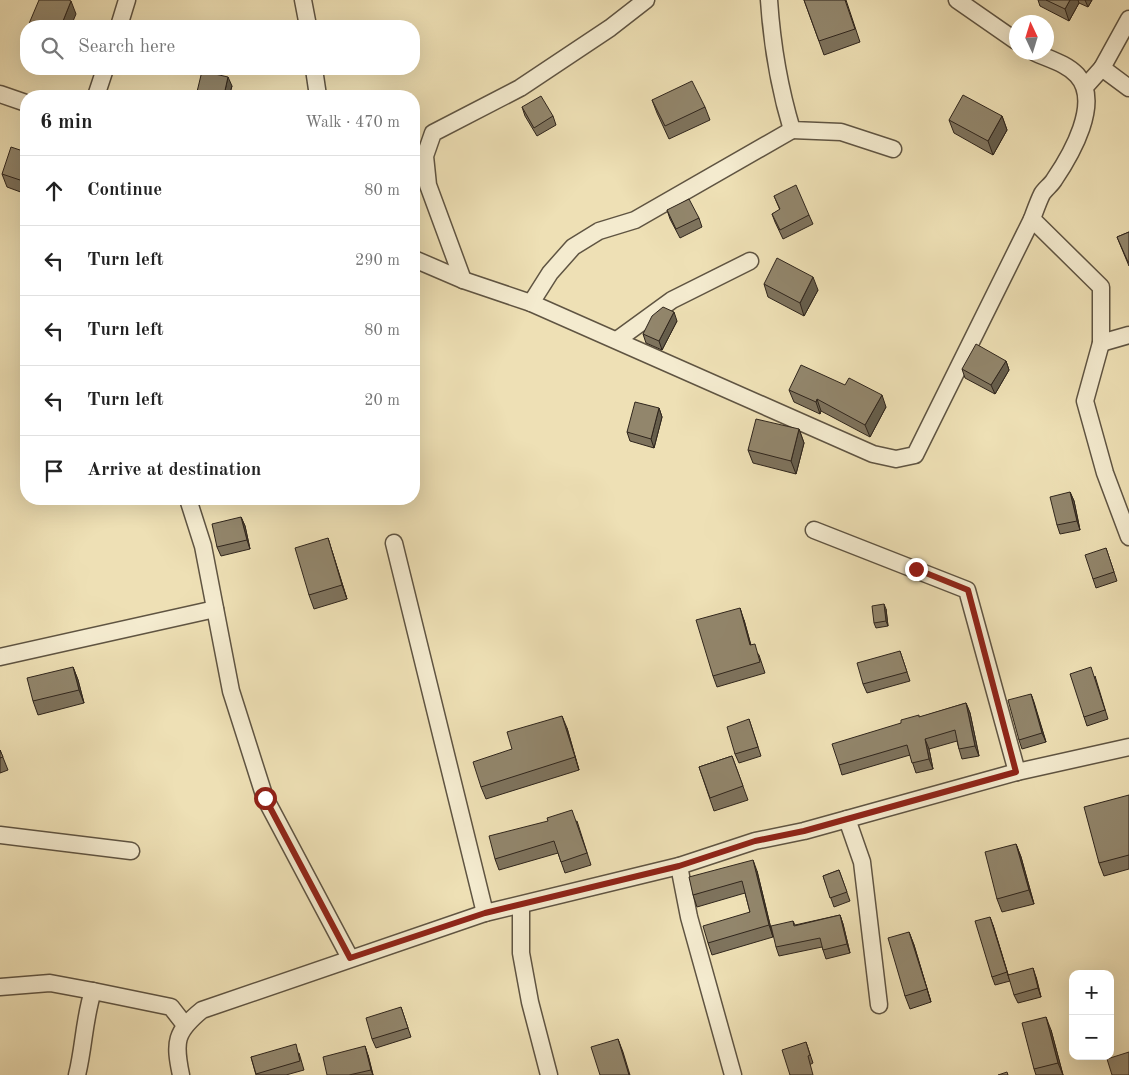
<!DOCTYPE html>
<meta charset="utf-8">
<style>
:root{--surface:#fff;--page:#f6f6f6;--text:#222;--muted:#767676;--line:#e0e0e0}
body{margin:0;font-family:"Old Standard TT",serif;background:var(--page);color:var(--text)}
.controls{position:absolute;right:15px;bottom:15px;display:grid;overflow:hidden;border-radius:10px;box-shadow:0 5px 20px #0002}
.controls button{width:45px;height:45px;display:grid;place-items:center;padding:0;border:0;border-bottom:1px solid var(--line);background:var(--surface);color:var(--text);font:25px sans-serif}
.compass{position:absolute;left:1009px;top:15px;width:45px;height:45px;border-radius:50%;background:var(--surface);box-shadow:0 5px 20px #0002;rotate:356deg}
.stop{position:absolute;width:15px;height:15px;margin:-11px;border:4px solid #8f2418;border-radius:50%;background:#fff}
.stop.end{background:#8f2418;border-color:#fff;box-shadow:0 1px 5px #0008}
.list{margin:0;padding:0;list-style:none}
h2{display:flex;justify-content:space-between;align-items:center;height:65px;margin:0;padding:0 20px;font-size:21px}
h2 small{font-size:16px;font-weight:400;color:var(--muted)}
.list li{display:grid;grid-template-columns:32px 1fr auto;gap:15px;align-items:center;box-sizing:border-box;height:70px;padding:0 20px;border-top:1px solid var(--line)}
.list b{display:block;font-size:19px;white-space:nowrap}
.list em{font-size:16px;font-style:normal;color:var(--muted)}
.icon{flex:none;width:28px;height:28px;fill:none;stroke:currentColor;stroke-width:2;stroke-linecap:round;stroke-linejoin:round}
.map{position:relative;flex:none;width:1129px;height:1075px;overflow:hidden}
.search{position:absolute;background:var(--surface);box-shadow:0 5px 20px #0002;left:20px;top:20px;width:400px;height:55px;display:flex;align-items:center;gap:12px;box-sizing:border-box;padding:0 18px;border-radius:20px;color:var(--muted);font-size:19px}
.panel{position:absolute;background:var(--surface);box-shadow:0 5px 20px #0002;left:20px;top:90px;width:400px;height:415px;border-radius:20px}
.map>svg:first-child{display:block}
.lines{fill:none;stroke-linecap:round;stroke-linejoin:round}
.minor-casing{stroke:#5f5442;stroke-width:19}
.minor{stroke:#f4ebcf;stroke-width:16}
.wall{fill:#7e735d;stroke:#2f251c}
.shaded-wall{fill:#665e4c;stroke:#2f251c}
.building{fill:#92866c;stroke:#2f251c}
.route{stroke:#8f2418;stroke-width:6}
</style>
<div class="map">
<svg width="1129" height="1075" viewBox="0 0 1129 1075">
<rect width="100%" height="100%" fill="#eee0b5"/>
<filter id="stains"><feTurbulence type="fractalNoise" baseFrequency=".004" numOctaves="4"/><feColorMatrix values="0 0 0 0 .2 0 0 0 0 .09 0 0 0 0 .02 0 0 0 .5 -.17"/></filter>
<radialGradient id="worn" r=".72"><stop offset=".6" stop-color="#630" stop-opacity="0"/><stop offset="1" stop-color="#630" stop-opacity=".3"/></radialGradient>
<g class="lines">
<defs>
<g id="minor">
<path d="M303 0 308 26"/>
<path d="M769 0C772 45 779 87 792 130L841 132 893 149"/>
<path d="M957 0 1016 41"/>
<path d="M119 26 127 0"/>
<path d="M1034 52C1048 59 1066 63 1077 75 1102 102 1071 155 1054 180 1051 185 1045 189 1042 194 1038 202 1035 211 1032 219L1101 287V343L1085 401 1105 473 1129 537"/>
<path d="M1102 68 1129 88"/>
<path d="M314 69 318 96"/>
<path d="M1085 87 1102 68 1129 19"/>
<path d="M0 94 26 103"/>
<path d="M96 96 105 69"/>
<path d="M414 259 463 280 531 303 873 454 896 459 915 455 1032 219"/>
<path d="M463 280 428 185 425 156 433 133 520 88 610 28 646 0"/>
<path d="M531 303 550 273 573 247 599 231 635 220 792 130"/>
<path d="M617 340 672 300 750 261"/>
<path d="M1101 343 1129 335"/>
<path d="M188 499 203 546 231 691 265 798 350 958"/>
<path d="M814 530 967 590 1017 772"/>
<path d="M394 543 485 913"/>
<path d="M0 657 215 609"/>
<path d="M847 819 862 862 879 1005"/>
<path d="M0 835 131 851"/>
<path d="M679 866 689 917 733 1075"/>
<path d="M521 905V953L530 1002 549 1075"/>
<path d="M0 987 50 983 93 991"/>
<path d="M77 1075C84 1047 84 1019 93 991L171 1007 185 1025"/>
<path d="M181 1075C174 1042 175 1032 202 1010L485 913 679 866 755 841 804 831 1017 772 1129 747"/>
</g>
</defs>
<use href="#minor" class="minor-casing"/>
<use href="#minor" class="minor"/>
</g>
<g class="wall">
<path d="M804 0H846L860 42 824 55Z"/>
<path d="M1038 0H1092L1088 7 1079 3 1069 21 1040 6Z"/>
<path d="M161 69H178L177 73Z"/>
<path d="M232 86 229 96H196Z"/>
<path d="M652 100 705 107 710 120 669 139 657 113Z"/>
<path d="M522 107 553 116 556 125 537 136 525 116Z"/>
<path d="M1002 116 1007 130 993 155 954 133 949 120Z"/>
<path d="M26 152V194L7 187 2 174Z"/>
<path d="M774 196 809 215 813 224 783 239 775 222 772 214 780 210Z"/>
<path d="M667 210 699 218 702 227 680 238 670 219Z"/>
<path d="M1129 232V266L1117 237Z"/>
<path d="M764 284 818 290 804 316 768 297Z"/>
<path d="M677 321 662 350 646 343 643 334Z"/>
<path d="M1006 361 1009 370 995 394 965 378 962 369Z"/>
<path d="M789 390 886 407 870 437 821 411 820 414 794 402Z"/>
<path d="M659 408 662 417 654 448 630 441 627 432Z"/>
<path d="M799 429 804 443 796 474 753 463 748 450Z"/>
<path d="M1070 492 1074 501 1080 530 1060 534 1057 525Z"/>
<path d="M241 517 245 526 250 549 221 556 217 547Z"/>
<path d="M1106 548 1117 581 1096 588 1093 579Z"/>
<path d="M332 551 347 599 314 609 309 595Z"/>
<path d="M886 609 888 626 876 628 874 623Z"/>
<path d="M744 620 751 645 759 655 765 673 717 687 713 676Z"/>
<path d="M900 651 910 681 867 693 863 684Z"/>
<path d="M73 667 78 680 84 703 38 715 33 701Z"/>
<path d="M1095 676 1108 719 1087 726 1084 717Z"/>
<path d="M1031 694 1046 742 1022 749 1019 740Z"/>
<path d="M966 703 970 713 979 756 962 759 959 749 957 741 929 749 933 769 916 773 910 755 842 775 839 765 901 723Z"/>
<path d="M749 719 761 756 739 763 735 754Z"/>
<path d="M567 728 579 770 486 799 481 787 512 749Z"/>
<path d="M0 750 8 770 0 773Z"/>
<path d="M732 756 748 800 714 811 699 767Z"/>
<path d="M1129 795V869L1104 876 1099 863Z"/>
<path d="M577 821 591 865 565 873 558 853 499 870 495 859Z"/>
<path d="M1016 844 1021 857 1034 904 1002 912 997 899Z"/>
<path d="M839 870 850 901 834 907 823 876Z"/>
<path d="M757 871 773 937 712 955 708 943 750 912 745 893 697 907 693 895Z"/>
<path d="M840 915 843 924 850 953 826 959 822 947 779 956 776 947 793 921 795 925Z"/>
<path d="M993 925 1010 981 995 985 992 977Z"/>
<path d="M909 932 914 945 931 1002 910 1009 905 996Z"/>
<path d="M1036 977 1041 997 1018 1003 1014 995Z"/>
<path d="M401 1007 411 1037 376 1048 372 1039Z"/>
<path d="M1051 1030 1063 1075H1036L1034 1069Z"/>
<path d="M806 1042 813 1063 790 1075Z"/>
<path d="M299 1053 304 1070 286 1075H256L251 1057Z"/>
<path d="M368 1055 373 1075H327Z"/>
</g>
<g class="shaded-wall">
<path d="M1070 0H1078L1079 3 1069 21 1065 9Z"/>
<path d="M1085 0H1092L1088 7Z"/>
<path d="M71 1 76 14 71 26H61Z"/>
<path d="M228 77 232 86 229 96H225L224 95Z"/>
<path d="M1002 116 1007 130 993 155 988 141Z"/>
<path d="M813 277 818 290 804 316 800 303Z"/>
<path d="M674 312 677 321 662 350 659 341Z"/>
<path d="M1006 361 1009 370 995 394 991 385Z"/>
<path d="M882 395 886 407 870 437 865 425Z"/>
<path d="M817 399 821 411 820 414 816 402Z"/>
<path d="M659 408 662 417 654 448 651 439Z"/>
<path d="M799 429 804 443 796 474 791 461Z"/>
<path d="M1070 492 1074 501 1080 530 1077 521Z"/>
<path d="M241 517 245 526 250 549 247 540Z"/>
<path d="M328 538 332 551 347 599 342 585Z"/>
<path d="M884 604 886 609 888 626 886 621Z"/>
<path d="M740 608 744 620 754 657 750 645Z"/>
<path d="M73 667 78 680 84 703 79 690Z"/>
<path d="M1031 694 1034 702 1046 742 1042 733Z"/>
<path d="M966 703 970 713 979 756 975 746Z"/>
<path d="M562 716 567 728 579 770 575 757Z"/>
<path d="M925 739 929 749 933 769 929 759Z"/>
<path d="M1016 844 1021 857 1034 904 1029 890Z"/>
<path d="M753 860 757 871 773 937 769 925Z"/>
<path d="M840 915 843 924 850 953 847 944Z"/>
<path d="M990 917 993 925 1010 981 1007 972Z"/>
<path d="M909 932 914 945 931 1002 927 989Z"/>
<path d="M1033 968 1036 977 1041 997 1038 988Z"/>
<path d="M1046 1017 1051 1030 1063 1075 1058 1063Z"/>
<path d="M618 1039 623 1052 630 1075H629Z"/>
<path d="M365 1046 368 1055 373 1075 371 1070Z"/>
</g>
<g class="building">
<path d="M39 0H69L71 1 61 26H28Z"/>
<path d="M804 0H845L855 29 819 41Z"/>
<path d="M1046 0H1070L1065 9Z"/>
<path d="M202 71 228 77 224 95 216 93 215 96H196Z"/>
<path d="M692 81 705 107 665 126 652 100Z"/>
<path d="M963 95 1002 116 988 141 949 120Z"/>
<path d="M541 96 553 116 534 128 522 107Z"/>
<path d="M11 147 26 152V182L2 174Z"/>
<path d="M796 185 809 215 780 230 772 214 780 209 774 196Z"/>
<path d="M689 199 699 218 676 229 667 210Z"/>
<path d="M1129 232V262H1128L1117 237Z"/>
<path d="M777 258 813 277 800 303 764 284Z"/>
<path d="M663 307 674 312 659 341 643 334 652 316Z"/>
<path d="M976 344 1006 361 991 385 962 369Z"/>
<path d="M801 365 845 385 849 378 882 395 865 425 817 399 816 402 789 390Z"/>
<path d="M635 402 659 408 651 439 627 432Z"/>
<path d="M756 419 799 429 791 461 748 450Z"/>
<path d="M1070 492 1077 521 1057 525 1050 497Z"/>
<path d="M241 517 247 540 217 547 212 524Z"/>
<path d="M328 538 342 585 309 595 295 548Z"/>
<path d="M1106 548 1114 572 1093 579 1085 555Z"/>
<path d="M884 604 886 621 874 623 872 606Z"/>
<path d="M740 608 750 645 755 644 760 662 713 676 696 620Z"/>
<path d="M900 651 907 672 863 684 857 663Z"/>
<path d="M73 667 79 690 33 701 27 678Z"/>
<path d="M1091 667 1105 710 1084 717 1070 674Z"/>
<path d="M1031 694 1042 733 1019 740 1008 700Z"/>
<path d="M966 703 975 746 959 749 955 730 925 739 929 759 912 763 907 745 839 765 832 744 901 723V720L919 715V717Z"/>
<path d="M562 716 575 757 481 787 473 762 512 749 507 732Z"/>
<path d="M749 719 758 747 735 754 727 727Z"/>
<path d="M0 750 3 757 0 758Z"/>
<path d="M732 756 743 786 710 798 699 767Z"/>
<path d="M1129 795V855L1099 863 1084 807Z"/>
<path d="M572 810 587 853 561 862 554 841 495 859 489 836 548 821 547 818Z"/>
<path d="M1016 844 1029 890 997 899 985 852Z"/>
<path d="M753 860 769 925 708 943 703 926 750 912 742 881 693 895 689 877Z"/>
<path d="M839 870 847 892 830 898 823 876Z"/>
<path d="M840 915 847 944 823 950 820 938 776 947 771 926 793 921 794 926Z"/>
<path d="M990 917 1007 972 992 977 975 921Z"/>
<path d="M909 932 927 989 905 996 888 938Z"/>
<path d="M1033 968 1038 988 1014 995 1008 975Z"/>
<path d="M401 1007 408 1028 372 1039 366 1018Z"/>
<path d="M1046 1017 1058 1063 1034 1069 1022 1023Z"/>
<path d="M618 1039 629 1075H600L591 1047Z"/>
<path d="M806 1042 810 1055 808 1056 813 1075H790L782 1050Z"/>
<path d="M296 1044 300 1061 256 1074 251 1057Z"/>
<path d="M365 1046 371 1070 349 1075H327L323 1057Z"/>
<path d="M1129 1052V1075H1112L1107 1059Z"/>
<path d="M1007 1072 1008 1075H998Z"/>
</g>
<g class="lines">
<path class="route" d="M265 798 350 958 485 913 679 866 755 841 804 831 1016 772 968 590 916 569"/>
</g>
<rect width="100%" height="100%" filter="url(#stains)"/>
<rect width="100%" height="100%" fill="url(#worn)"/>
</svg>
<div class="controls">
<button>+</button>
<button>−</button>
</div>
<svg class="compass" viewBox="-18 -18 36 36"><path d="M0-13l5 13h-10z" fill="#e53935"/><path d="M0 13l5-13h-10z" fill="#767676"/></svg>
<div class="stop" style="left:265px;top:798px"></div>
<div class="stop end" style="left:916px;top:569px"></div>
<div class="search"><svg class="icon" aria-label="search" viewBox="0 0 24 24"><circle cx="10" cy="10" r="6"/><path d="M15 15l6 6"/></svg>Search here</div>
<section class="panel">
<h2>6 min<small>Walk · 470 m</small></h2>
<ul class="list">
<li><svg class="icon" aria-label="ahead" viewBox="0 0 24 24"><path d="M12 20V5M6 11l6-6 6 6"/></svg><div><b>Continue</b></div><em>80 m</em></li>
<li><svg class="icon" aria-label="left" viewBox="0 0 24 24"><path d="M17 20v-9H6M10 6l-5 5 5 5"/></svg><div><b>Turn left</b></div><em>290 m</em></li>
<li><svg class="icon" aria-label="left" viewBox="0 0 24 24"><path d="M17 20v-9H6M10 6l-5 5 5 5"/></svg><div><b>Turn left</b></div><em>80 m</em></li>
<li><svg class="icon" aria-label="left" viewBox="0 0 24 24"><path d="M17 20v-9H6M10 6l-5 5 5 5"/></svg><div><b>Turn left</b></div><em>20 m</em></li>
<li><svg class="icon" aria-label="arrive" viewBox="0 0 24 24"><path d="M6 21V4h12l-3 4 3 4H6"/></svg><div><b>Arrive at destination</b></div></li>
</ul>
</section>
</div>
